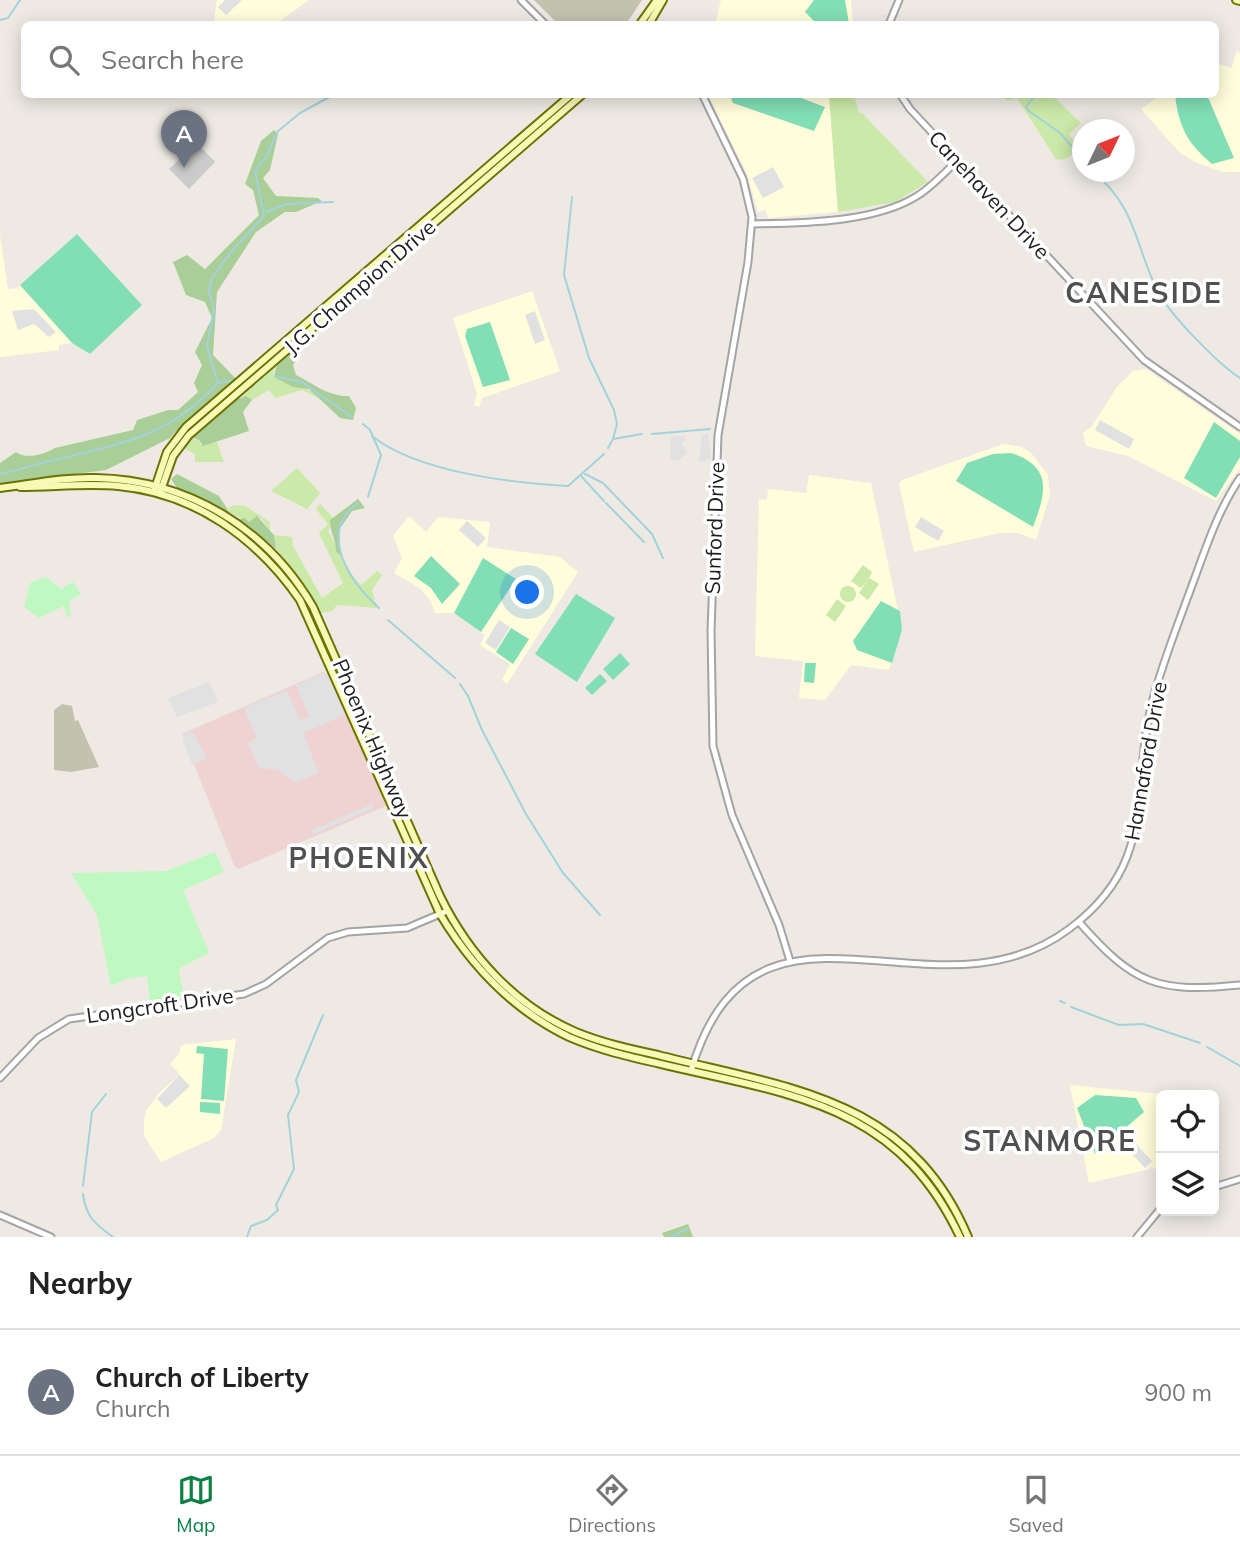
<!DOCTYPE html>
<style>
:root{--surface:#fff;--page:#f6f6f6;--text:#222;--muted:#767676;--line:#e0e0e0;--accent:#0b8043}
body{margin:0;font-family:Mulish,sans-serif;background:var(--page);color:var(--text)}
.controls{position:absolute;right:21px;bottom:21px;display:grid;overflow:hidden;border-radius:10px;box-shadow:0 4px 18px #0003}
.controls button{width:63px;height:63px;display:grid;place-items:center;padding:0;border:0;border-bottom:2px solid var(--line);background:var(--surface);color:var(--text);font:35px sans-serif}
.compass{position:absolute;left:1072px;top:119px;width:63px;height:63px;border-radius:50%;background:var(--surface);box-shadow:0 4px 18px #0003;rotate:47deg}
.you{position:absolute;left:528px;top:593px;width:24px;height:24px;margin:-18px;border:5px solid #fff;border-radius:50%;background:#1a73e8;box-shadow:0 0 0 10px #1a73e833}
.badge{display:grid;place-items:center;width:46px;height:46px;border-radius:50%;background:var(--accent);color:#fff;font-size:23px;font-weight:700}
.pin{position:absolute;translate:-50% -58px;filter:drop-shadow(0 2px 4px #0008)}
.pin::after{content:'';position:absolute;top:37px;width:24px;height:21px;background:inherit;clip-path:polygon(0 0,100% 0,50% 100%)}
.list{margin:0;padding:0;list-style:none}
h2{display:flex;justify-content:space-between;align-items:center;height:91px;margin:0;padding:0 28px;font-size:30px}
h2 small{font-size:23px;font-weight:400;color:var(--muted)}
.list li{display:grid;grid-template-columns:46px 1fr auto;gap:21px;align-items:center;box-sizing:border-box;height:126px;padding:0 28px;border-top:2px solid var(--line)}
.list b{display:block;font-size:26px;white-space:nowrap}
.list p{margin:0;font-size:23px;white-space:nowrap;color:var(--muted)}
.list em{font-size:23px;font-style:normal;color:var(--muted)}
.icon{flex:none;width:38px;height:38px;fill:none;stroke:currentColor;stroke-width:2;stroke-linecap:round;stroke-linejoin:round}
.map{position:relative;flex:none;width:1240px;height:1237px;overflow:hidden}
.search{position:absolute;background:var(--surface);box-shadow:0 4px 18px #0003;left:21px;right:21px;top:21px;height:77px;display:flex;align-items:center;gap:18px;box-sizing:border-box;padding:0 24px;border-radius:10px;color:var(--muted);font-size:26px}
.sheet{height:217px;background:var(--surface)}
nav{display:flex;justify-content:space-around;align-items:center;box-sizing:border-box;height:98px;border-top:2px solid var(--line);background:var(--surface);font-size:19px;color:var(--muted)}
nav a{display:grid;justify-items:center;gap:4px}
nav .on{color:var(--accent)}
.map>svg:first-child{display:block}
.commercial{fill:#efd2d2}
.education{fill:#fffddb}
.religious{fill:#cbcbcb}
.construction{fill:#c3c2af}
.grass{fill:#cbe9a8}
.forest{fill:#aace98}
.park{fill:#bff9c1}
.pitch{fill:#81deb5}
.parking{fill:#e1e1e1}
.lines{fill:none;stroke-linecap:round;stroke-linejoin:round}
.stream{stroke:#a3d2dc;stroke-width:2}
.tertiary-casing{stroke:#a4a4a4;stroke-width:9}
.secondary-casing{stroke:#6c7305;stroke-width:10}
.tertiary{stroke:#fff;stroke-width:5}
.secondary{stroke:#f9f9b6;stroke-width:6}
.labels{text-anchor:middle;stroke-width:7;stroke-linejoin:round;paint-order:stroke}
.street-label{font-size:21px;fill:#1d1d1d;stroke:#fff}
.district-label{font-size:28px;font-weight:bold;letter-spacing:2px;fill:#505050;stroke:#fff}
</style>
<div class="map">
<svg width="1240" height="1237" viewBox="0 0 1240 1237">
<rect width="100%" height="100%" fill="#eeeae3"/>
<path class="commercial" d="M323 672 330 675 386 806 238 869 234 865 182 734Z"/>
<g class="education">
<path d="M217 0H309L276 24 238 22 235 24 214 21Z"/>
<path d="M721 0H851L853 24H715Z"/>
<path d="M1237 51 1240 53V172H1223L1195 162 1179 152 1141 109 1158 97 1157 95 1216 94V63L1231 68Z"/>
<path d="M708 95H829L838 212 768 218 765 210 758 212 747 174Z"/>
<path d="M77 234 142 305 90 354 72 343 59 345V350L0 357V235L8 289 17 288Z"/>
<path d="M532 291 560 371 482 398 479 407 474 405 477 394 453 318Z"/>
<path d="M1146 369 1240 434V468L1216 501 1128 456 1086 446 1083 433 1092 426 1117 387 1133 371Z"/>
<path d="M1003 444 1022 447 1032 454 1048 475 1050 495 1036 540 1018 533H1000L914 552 899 484 902 480Z"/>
<path d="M809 475 871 483 902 630 889 670 851 665 825 700 799 698 803 661 755 656 759 499 767 500 768 489 806 493Z"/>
<path d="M409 516 426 532 438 517 490 522 487 547 560 557 578 572 507 684 502 680 510 664 480 645 485 635 454 613H435L431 601 421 589 394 573 402 558 393 536Z"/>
<path d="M236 1039 221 1130 214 1138 161 1162 144 1136V1118L146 1111 160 1092 180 1074 170 1064 179 1054 181 1045Z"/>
<path d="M1070 1085 1161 1094V1167L1152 1169 1150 1163V1169L1089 1183Z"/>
</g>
<path class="religious" d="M197 143 215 162 189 189 169 169Z"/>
<g class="construction">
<path d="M534 0H642L626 24H558Z"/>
<path d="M62 704 72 706 75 721 78 720 99 767 71 772 54 770V710Z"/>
</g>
<g class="grass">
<path d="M829 95H854L859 113H862L928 182 895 202 838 212Z"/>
<path d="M1001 95H1052L1081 123 1069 134 1077 146C1074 154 1066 162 1056 159L1019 101 1016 98 1008 101Z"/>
<path d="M277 364 273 374C287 385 302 385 317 394L318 398 302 390 275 398 269 390 252 400 242 397Z"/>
<path d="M190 438 199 440 201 445 217 442 224 462H195V454L183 448Z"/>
<path d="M297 468 320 493 307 509 271 491Z"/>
<path d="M320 504 334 519 328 531C339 550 345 569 361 585L377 571 382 575 372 590 377 608 337 605 332 611 320 613 297 575 276 549 274 535 292 537 293 546 322 598 343 583 319 533 328 524 316 509Z"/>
<path d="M235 505 245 506 270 522V530L261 518 249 522 230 513 229 507Z"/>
<path d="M863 565 872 572 869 578 879 584 868 600 859 593 869 578 861 588 851 581Z"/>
<circle cx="848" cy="594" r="8"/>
<path d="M837 599 846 606 835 622 826 615Z"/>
</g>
<g class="forest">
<path d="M274 130 278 134 270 170 263 178 276 196 318 198 322 201 296 212H285L256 232 217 292 213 355 236 379 226 388 227 394 235 400 246 396 252 400 243 412 249 431 203 446 199 440 176 431 170 438 106 470 0 484V463L16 452C27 460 44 454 55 448L133 430 137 420 168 410H178L198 392 194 383 202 365 195 352 212 318 205 302 186 295 173 262 187 255 205 269 259 215 253 190 245 184 261 141Z"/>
<path d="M297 346 302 351 293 365 296 375C312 383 329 397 349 396L356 408 353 420 340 418 309 389 293 387 274 377 277 364Z"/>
<path d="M177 474 219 496 230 513 177 488 171 479Z"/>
<path d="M358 499 365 508 352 511 339 530 341 556 336 551C336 539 330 533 330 520Z"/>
<path d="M257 516 274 535 276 549 240 519 245 518 249 522Z"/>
<path d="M688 1224 693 1237H664L662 1233Z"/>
</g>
<g class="park">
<path d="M46 577 61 589 73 582 81 594 69 601 71 616 68 618 64 606 39 618 24 607 30 583Z"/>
<path d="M215 852 224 872 183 890 209 953 181 967 179 973 184 998 150 1002 147 976 126 979 111 986 97 915 71 873 166 871Z"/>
</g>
<g class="pitch">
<path d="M814 0H845L849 24H817L805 12Z"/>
<path d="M730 95H793L825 107 814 131 733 103Z"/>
<path d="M1175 95H1207L1234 158 1212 164C1187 143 1179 127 1175 95Z"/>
<path d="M77 234 142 305 90 354 72 343 20 285Z"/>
<path d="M490 322 510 380 483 387 465 336 467 329Z"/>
<path d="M1214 422 1240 441V457L1216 498 1184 478Z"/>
<path d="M1011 453C1053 467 1046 492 1033 527L956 481 967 463 993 454Z"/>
<path d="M431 556 460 584 442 604 431 588 414 576Z"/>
<path d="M483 558 516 579 481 632 454 613Z"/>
<path d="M576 594 615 618 577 682 535 654Z"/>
<path d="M881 601 900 611 902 630 892 663 857 650 853 641Z"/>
<path d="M511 628 529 639 513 664 496 652Z"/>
<path d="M620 653 630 664 613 680 603 669Z"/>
<path d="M805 663H816L814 683 804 682Z"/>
<path d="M600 674 607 681 592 695 585 688Z"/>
<path d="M197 1046 228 1049 224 1101 201 1099 204 1054 196 1053Z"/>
<path d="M1095 1095 1136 1098 1144 1112 1095 1154 1077 1108Z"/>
<path d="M200 1102 220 1103V1114L200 1112Z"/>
</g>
<g class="parking">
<path d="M225 0H242L226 15 218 7Z"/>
<path d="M773 167 784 187 763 198 752 178Z"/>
<path d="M34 309 56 332 49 337 34 324 18 330 12 311Z"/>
<path d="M535 311 545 340 535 344 525 315Z"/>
<path d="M1100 420 1134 439 1129 449 1095 430Z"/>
<path d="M708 434 711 459 699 462 702 435Z"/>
<path d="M671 436H684L686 440 681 443 687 453 678 461 670 459Z"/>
<path d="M921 517 944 531 938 541 915 527Z"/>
<path d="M467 521 486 538 478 547 459 530Z"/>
<path d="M499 620 510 627 496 650 485 643Z"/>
<path d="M327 672 345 715 303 733 319 773 296 783 279 770 259 768 248 743 257 738 244 708 287 690 300 720 309 717 296 685Z"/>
<path d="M209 682 218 702 177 717 168 698Z"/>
<path d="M192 731 207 758 192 764 183 741 184 734Z"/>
<path d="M372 804 374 808 314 834 312 830Z"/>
<path d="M179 1075 190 1086 166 1108 157 1099Z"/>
<path d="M1136 1144 1152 1161 1145 1168 1129 1151Z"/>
</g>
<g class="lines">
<g class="stream">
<path d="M0 20 8 18 20 0"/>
<path d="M1029 94 1034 97 1026 107 1029 111 1060 133 1082 158"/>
<path d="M1094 172C1136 209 1134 240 1156 288 1167 312 1217 363 1240 378"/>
<path d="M572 197 564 275 589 358 614 410 617 424 613 439"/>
<path d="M266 212 286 204 333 202"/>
<path d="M275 376 302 382 352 417"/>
<path d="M218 383 231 381"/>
<path d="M363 424 370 430 381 455 368 497"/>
<path d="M652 434 710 429"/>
<path d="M372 436C417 472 511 483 568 486L604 454"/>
<path d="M608 448 613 439 642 434"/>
<path d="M0 474C20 470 39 463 58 459 124 443 169 436 218 383L207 346 214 309 209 291 211 280 230 253 264 216 255 171 268 154 277 132 300 113 335 94"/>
<path d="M585 474 603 483 652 534 663 558"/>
<path d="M581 476 604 501"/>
<path d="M358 503C316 533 351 583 379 608"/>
<path d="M606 503 644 542"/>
<path d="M388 620 455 678"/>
<path d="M460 684 468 696 482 730 526 814 563 873 600 915"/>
<path d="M1060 1001 1065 1003"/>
<path d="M1071 1007 1119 1025 1143 1024 1200 1043"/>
<path d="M1207 1047 1240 1066"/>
<path d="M83 1186 92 1112 106 1094"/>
<path d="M83 1194C86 1217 95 1224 113 1237"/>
<path d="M247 1237 251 1226 267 1220 278 1210 276 1205 294 1169 288 1115 299 1092 296 1080 323 1015"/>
<path d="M671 1237 687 1229"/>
</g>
<defs>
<g id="tertiary">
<path d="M521 0 545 24"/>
<path d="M889 24 899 0"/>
<path d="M702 94 743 179 752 217 748 262 718 435 711 631 713 746 732 815 779 925 790 961"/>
<path d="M900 94 910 109 1144 360 1240 427"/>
<path d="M752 224C802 223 874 223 917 196 932 187 945 172 958 160"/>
<path d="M1079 922C1134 985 1158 993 1240 985"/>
<path d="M691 1071C753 860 933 1031 1069 929 1160 862 1129 789 1153 699 1162 665 1175 632 1187 599 1203 557 1215 515 1240 478"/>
<path d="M0 1078 38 1038 69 1019 244 994 266 984 328 938 348 932 407 928 447 911"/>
<path d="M1214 1187 1240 1179"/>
<path d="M0 1215 51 1237"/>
<path d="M1137 1237 1161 1208"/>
</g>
<g id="secondary">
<path d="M1236 0 1240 1"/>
<path d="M640 24 657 0"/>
<path d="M649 24 663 0"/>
<path d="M20 487C53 487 86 483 118 486 195 493 257 538 300 600L440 914C472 967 513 1010 569 1037 599 1050 630 1057 661 1064 791 1095 897 1103 960 1237"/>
<path d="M0 488C32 484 64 477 96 478 188 480 267 528 313 607L440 896C469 955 515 1006 576 1032 603 1043 630 1049 658 1055 788 1088 909 1097 968 1237"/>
<path d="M155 488 167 452 186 427 572 94"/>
<path d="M161 490 173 456 189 435 583 94"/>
</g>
</defs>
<use href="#tertiary" class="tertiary-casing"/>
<use href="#secondary" class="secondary-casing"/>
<use href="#tertiary" class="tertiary"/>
<use href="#secondary" class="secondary"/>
</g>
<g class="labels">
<g class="street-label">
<text transform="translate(989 195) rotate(47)" y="7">Canehaven Drive</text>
<text transform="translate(360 287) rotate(-41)" y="7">J.G. Champion Drive</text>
<text transform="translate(715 528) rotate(-88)" y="7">Sunford Drive</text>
<text transform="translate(372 739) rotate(67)" y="7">Phoenix Highway</text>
<text transform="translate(1146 761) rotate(-80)" y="7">Hannaford Drive</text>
<text transform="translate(160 1006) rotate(-8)" y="7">Longcroft Drive</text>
</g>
<g class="district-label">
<text x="1144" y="303">CANESIDE</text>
<text x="359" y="868">PHOENIX</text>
<text x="1050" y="1151">STANMORE</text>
</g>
</g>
</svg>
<div class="controls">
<button><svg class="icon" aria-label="locate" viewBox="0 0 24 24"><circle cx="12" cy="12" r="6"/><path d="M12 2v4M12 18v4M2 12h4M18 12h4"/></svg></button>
<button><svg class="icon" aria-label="layers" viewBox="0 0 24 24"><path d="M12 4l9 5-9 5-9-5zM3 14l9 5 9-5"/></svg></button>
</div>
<svg class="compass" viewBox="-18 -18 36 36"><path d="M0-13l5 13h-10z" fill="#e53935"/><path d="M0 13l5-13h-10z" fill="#767676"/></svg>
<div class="you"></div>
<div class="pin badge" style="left:184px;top:168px;background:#6b7280">A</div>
<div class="search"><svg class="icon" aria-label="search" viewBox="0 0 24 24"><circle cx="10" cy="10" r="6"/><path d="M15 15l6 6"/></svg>Search here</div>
</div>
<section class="sheet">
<h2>Nearby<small></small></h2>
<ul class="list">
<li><span class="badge" style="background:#6b7280">A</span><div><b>Church of Liberty</b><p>Church</p></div><em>900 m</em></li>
</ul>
</section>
<nav>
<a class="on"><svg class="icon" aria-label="map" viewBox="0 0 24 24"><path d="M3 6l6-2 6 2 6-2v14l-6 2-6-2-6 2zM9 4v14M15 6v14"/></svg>Map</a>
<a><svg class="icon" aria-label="directions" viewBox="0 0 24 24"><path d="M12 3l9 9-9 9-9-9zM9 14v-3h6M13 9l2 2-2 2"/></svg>Directions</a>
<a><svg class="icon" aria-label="saved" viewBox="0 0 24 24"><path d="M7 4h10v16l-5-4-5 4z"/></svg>Saved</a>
</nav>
